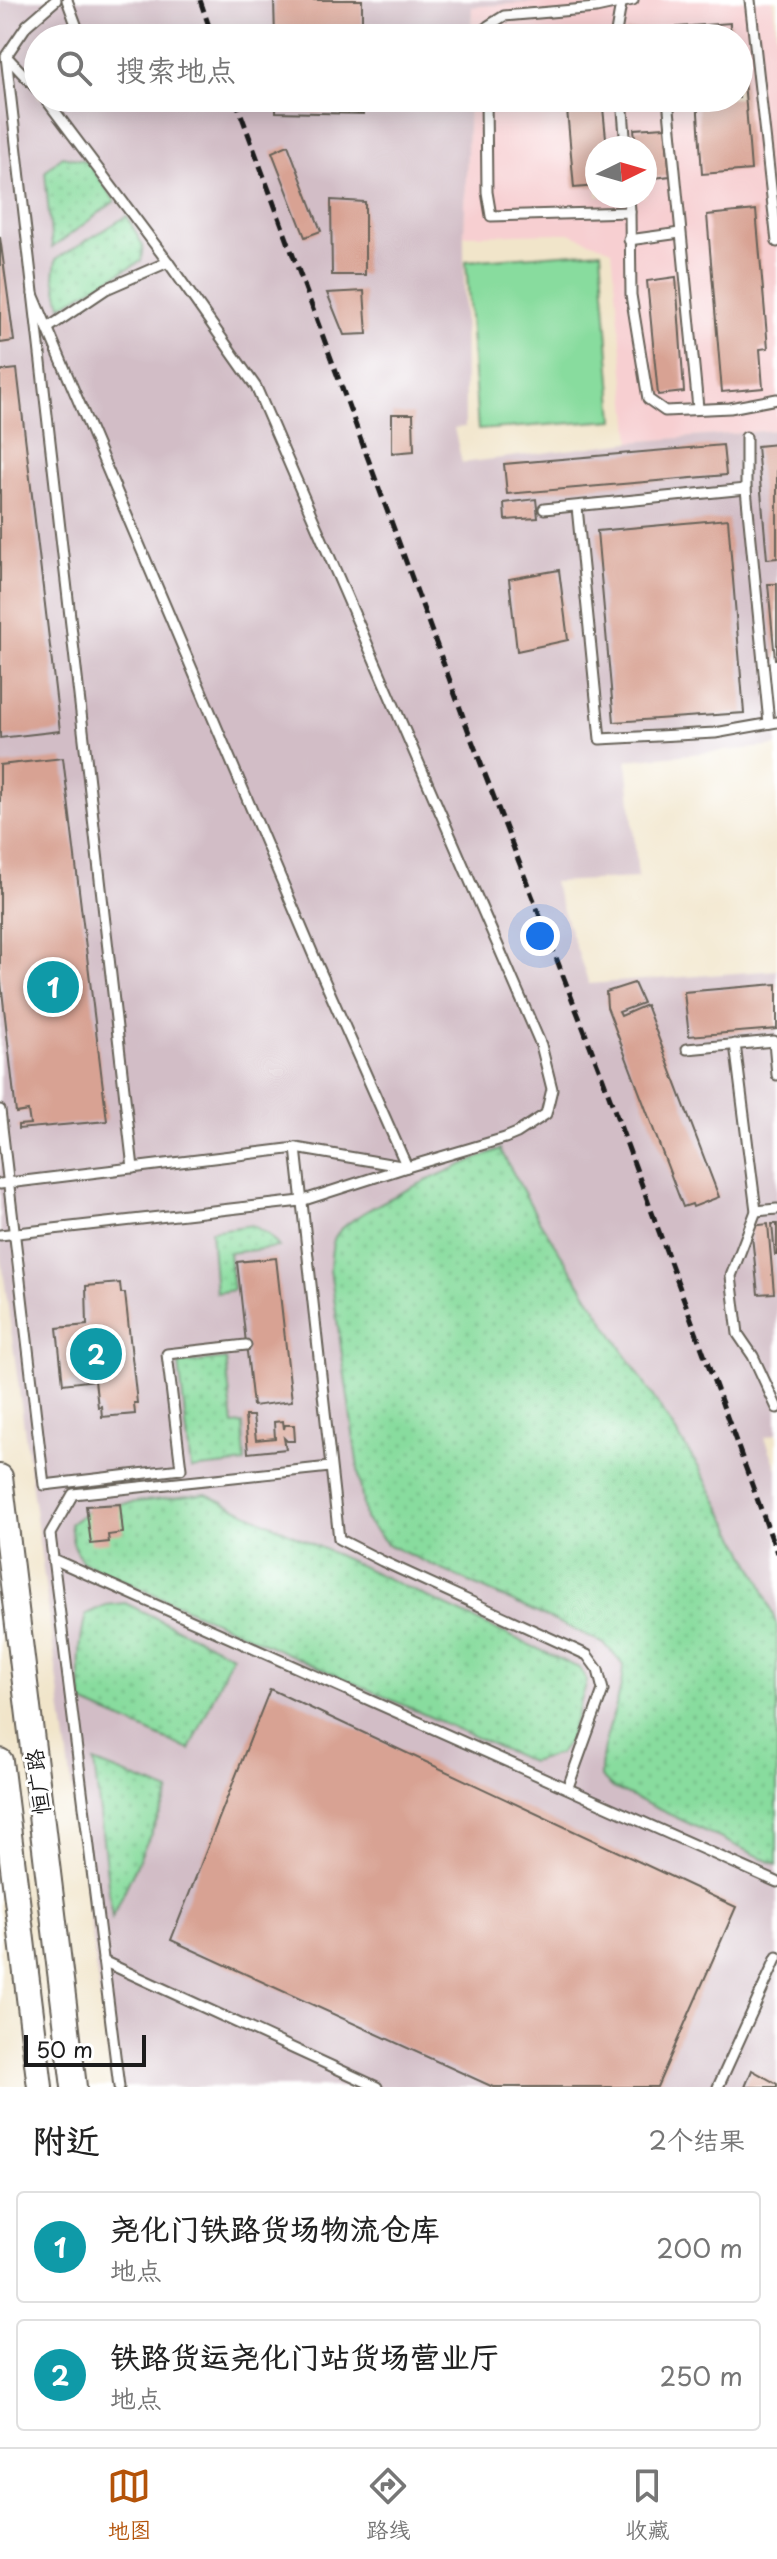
<!DOCTYPE html>
<html lang="zh">
<meta charset="utf-8">
<style>
:root{--surface:#fff;--page:#f2f2f2;--text:#222;--muted:#767676;--line:#e0e0e0;--accent:#b45309}
body{margin:0;font-family:"Playpen Sans","LXGW WenKai TC",sans-serif;background:var(--page);color:var(--text)}
.compass{position:absolute;left:585px;top:136px;width:72px;height:72px;border-radius:50%;background:var(--surface);box-shadow:0 4px 20px #0003;rotate:85deg}
.scale{position:absolute;left:24px;bottom:20px;width:122px;box-sizing:border-box;padding-left:8px;border:4px solid #1c1c1c;border-top:0;font-size:22px;line-height:28px;white-space:nowrap;color:#1c1c1c;-webkit-text-stroke:6px #fff;paint-order:stroke}
.you{position:absolute;left:540px;top:936px;width:28px;height:28px;margin:-20px;border:6px solid #fff;border-radius:50%;background:#1a73e8;box-shadow:0 0 0 12px #1a73e833}
.badge{display:grid;place-items:center;width:52px;height:52px;border-radius:50%;background:var(--accent);color:#fff;font-size:26px;font-weight:700}
.pin{position:absolute;translate:-50% -50%;border:4px solid #fff;box-shadow:0 2px 8px #0006}
.list{margin:0;padding:0;list-style:none}
h2{display:flex;justify-content:space-between;align-items:center;height:104px;margin:0;padding:0 32px;font-size:34px}
h2 small{font-size:26px;font-weight:400;color:var(--muted)}
.list li{display:grid;grid-template-columns:52px 1fr auto;gap:24px;align-items:center;box-sizing:border-box;height:112px;margin:0 16px 16px;padding:0 16px;border:2px solid var(--line);border-radius:8px}
.list b{display:block;font-size:30px;white-space:nowrap}
.list p{margin:0;font-size:26px;white-space:nowrap;color:var(--muted)}
.list em{font-size:26px;font-style:normal;color:var(--muted)}
.icon{flex:none;width:44px;height:44px;fill:none;stroke:currentColor;stroke-width:2;stroke-linecap:round;stroke-linejoin:round}
.map{position:relative;flex:none;width:777px;height:2087px;overflow:hidden}
.search{position:absolute;background:var(--surface);box-shadow:0 4px 20px #0003;left:24px;right:24px;top:24px;height:88px;display:flex;align-items:center;gap:20px;box-sizing:border-box;padding:0 28px;border-radius:44px;color:var(--muted);font-size:30px}
.sheet{height:360px;background:var(--surface)}
nav{display:flex;justify-content:space-around;align-items:center;box-sizing:border-box;height:112px;border-top:2px solid var(--line);background:var(--surface);font-size:22px;color:var(--muted)}
nav a{display:grid;justify-items:center;gap:4px}
nav .on{color:var(--accent)}
.map>svg:first-child{display:block}
.built{fill:#f7cfd1;fill-rule:evenodd}
.industrial{fill:#d2bdc6}
.grass{fill:url(#grass-dots);stroke:#527c5d;stroke-width:2}
.park{fill:#88dc9e;stroke:#527c5d;stroke-width:2}
.building{fill:#d8a293}
.lines{fill:none;stroke-linecap:round;stroke-linejoin:round}
.service-casing{stroke:#676259;stroke-width:13}
.tertiary-casing{stroke:#676259;stroke-width:28}
.service{stroke:#fff;stroke-width:9}
.tertiary{stroke:#fff;stroke-width:24}
.rail{stroke:#1c1c1c;stroke-width:5;stroke-dasharray:12 6;stroke-linecap:butt}
.labels{text-anchor:middle;stroke-width:6;stroke-linejoin:round;paint-order:stroke}
.street-label{font-size:22px;fill:#1c1c1c;stroke:#fff}
</style>
<div class="map">
<svg width="777" height="2087" viewBox="0 0 777 2087">
<defs>
<pattern id="grass-dots" width="8" height="8" patternUnits="userSpaceOnUse" patternTransform="scale(2)"><rect width="8" height="8" fill="#88dc9e"/><path d="M2 2h.1M6 6h.1" fill="none" stroke="#75bc88" stroke-width="1.8" stroke-linecap="round"/></pattern>
</defs>
<rect width="100%" height="100%" fill="#fff"/>
<filter id="ink" filterUnits="userSpaceOnUse"><feTurbulence type="fractalNoise" baseFrequency=".0125" numOctaves="2"/><feDisplacementMap in="SourceGraphic" scale="16" xChannelSelector="R" yChannelSelector="G"/><feConvolveMatrix kernelMatrix="1 2 1 2 8 2 1 2 1" color-interpolation-filters="sRGB"/></filter>
<filter id="wash" filterUnits="userSpaceOnUse"><feTurbulence type="fractalNoise" baseFrequency=".006" numOctaves="4" result="noise"/><feDisplacementMap in="SourceGraphic" scale="32" xChannelSelector="R" yChannelSelector="G"/><feGaussianBlur stdDeviation="1.8" result="paint"/><feColorMatrix in="noise" values="0 0 0 0 0 0 0 0 0 0 0 0 0 0 0 0 0 1.4 0 .05"/><feComposite in="paint" operator="in"/></filter>
<g filter="url(#wash)">
<rect width="100%" height="100%" fill="#f1e5ca"/>
<path class="built" d="M563 0H773L777 43V430L631 442 612 250 569 233 464 235 469 98H739V38H471L472 7ZM597 148H645V196H597Z"/>
<path class="industrial" d="M0 0H563L472 7 471 38H38V98H469L464 235 465 427 454 428 462 463 631 442 777 430V746L627 760 638 878 553 882 589 984 777 970V1433L765 1437 777 1469V2087H112L0 1247Z"/>
<g class="grass">
<path d="M62 156 87 161 115 201 52 248 45 172Z"/>
<path d="M127 216 143 246 141 261 61 306 54 277 56 259Z"/>
<path d="M500 1149 539 1220 699 1468 759 1578 777 1626V1865L613 1788 601 1777C600 1736 622 1706 623 1665L605 1644 388 1545 365 1519 330 1269C331 1260 331 1245 335 1237 349 1210 467 1163 500 1149Z"/>
<path d="M252 1225 269 1235 279 1247 229 1253 233 1290 216 1293 211 1231Z"/>
<path d="M226 1359 233 1425 243 1424 245 1463 191 1469 179 1364Z"/>
<path d="M206 1494 579 1668 587 1681 569 1740 559 1754 531 1762 82 1562 73 1543 70 1524 93 1507Z"/>
<path d="M125 1603 232 1655 190 1750 83 1703C78 1672 78 1644 86 1614L106 1605Z"/>
<path d="M94 1762 170 1792 112 1918Z"/>
</g>
<path class="park" d="M601 251 614 420 478 430 466 261Z"/>
<g id="blocks">
<g class="building">
<path d="M274 0H362V38H275Z"/>
<path d="M730 23 731 38H626V31Z"/>
<path d="M739 42H741L751 170 702 174 697 98H739Z"/>
<path d="M276 98H363V114L276 112Z"/>
<path d="M566 98H602L607 148H597V186L574 188Z"/>
<path d="M665 127 670 176 645 179V148H636L634 129Z"/>
<path d="M288 145 321 231 305 237 272 152Z"/>
<path d="M331 200 365 202V275H332Z"/>
<path d="M756 210 768 348 760 349 763 388 722 392 707 215Z"/>
<path d="M0 237 14 341 0 343Z"/>
<path d="M676 277 684 392 658 395 647 281Z"/>
<path d="M364 291 367 334 344 335 327 293Z"/>
<path d="M17 369 60 731 0 738V371Z"/>
<path d="M392 414H413L414 451 392 453Z"/>
<path d="M777 444V558L767 559 757 446Z"/>
<path d="M723 445 726 475 507 494 504 464Z"/>
<path d="M536 499 538 518 505 520 504 503Z"/>
<path d="M728 519 744 713 614 722 597 531Z"/>
<path d="M559 570 568 640 517 651 509 579Z"/>
<path d="M768 584H777V659H775Z"/>
<path d="M63 758 107 1121 18 1129V1125L30 1124 28 1111 16 1113 0 973V765Z"/>
<path d="M634 983 643 1003 619 1012 621 1016 646 1005 719 1197 693 1207 692 1204 683 1207 607 1007 606 992Z"/>
<path d="M777 984V1029L689 1036 684 992Z"/>
<path d="M768 1224 774 1293 758 1294 751 1226Z"/>
<path d="M772 1224H777V1255H775Z"/>
<path d="M276 1258 292 1401 253 1406 237 1262Z"/>
<path d="M120 1283 121 1293H125L137 1403H134L135 1414 102 1417 101 1406 98 1407 95 1380 63 1384 57 1328 87 1325 86 1286Z"/>
<path d="M245 1416H253L256 1440 275 1438 274 1422 283 1421 284 1429 285 1425H294L295 1441H287L284 1438 286 1449 248 1453Z"/>
<path d="M120 1504 123 1533 108 1535 109 1542 91 1544 86 1506Z"/>
<path d="M270 1689 736 1907 657 2087H493L171 1940Z"/>
<path d="M752 2070 777 2084V2087H745Z"/>
</g>
</g>
</g>
<g filter="url(#ink)">
<use href="#blocks" fill-opacity="0" stroke="#676259" stroke-width="2"/>
<g class="lines">
<defs>
<g id="service">
<path d="M56 0 27 25 6 56 133 1168"/>
<path d="M67 0 81 38"/>
<path d="M750 0 777 242"/>
<path d="M487 38 488 26 504 16 596 8 633 0"/>
<path d="M615 38 621 4"/>
<path d="M7 57 38 90"/>
<path d="M486 98 487 192 491 216 630 212 631 295 648 399 665 411 730 408 777 399"/>
<path d="M622 98 626 148"/>
<path d="M623 103 668 99 698 408"/>
<path d="M629 196 630 212"/>
<path d="M629 240 680 233"/>
<path d="M48 328 106 289 168 262"/>
<path d="M746 437V489L769 723"/>
<path d="M577 507 600 739 715 733 777 722"/>
<path d="M544 509 746 489"/>
<path d="M735 1044 756 1211 731 1276 738 1334 753 1356 777 1408"/>
<path d="M687 1049 774 1041 777 1075"/>
<path d="M0 1110 44 1485 181 1469 167 1354 246 1345"/>
<path d="M296 1148 339 1539 382 1561 587 1655 598 1670 603 1690 568 1787"/>
<path d="M0 1184 296 1148 407 1167 505 1138 517 1133 546 1114 552 1089 541 1045 256 387 168 262 45 98"/>
<path d="M756 1211 777 1209"/>
<path d="M0 1235 301 1201 407 1167 318 966 33 294"/>
<path d="M53 1559 777 1882"/>
<path d="M103 1961 377 2087"/>
<path d="M119 2087 50 1534 73 1494 330 1467"/>
<path d="M718 2087 777 1957"/>
</g>
<g id="tertiary">
<path d="M0 1477 74 2087"/>
<path d="M0 1761 40 2087"/>
</g>
</defs>
<use href="#service" class="service-casing"/>
<use href="#tertiary" class="tertiary-casing"/>
<use href="#service" class="service"/>
<use href="#tertiary" class="tertiary"/>
<g class="rail">
<path d="M200 0 213 38"/>
<path d="M235 98 471 738 603 1079 777 1553"/>
</g>
</g>
</g>
<g class="labels">
<g class="street-label">
<text transform="translate(38 1782) rotate(-97)" y="8">恒广路</text>
</g>
</g>
</svg>
<svg class="compass" viewBox="-18 -18 36 36"><path d="M0-13l5 13h-10z" fill="#e53935"/><path d="M0 13l5-13h-10z" fill="#767676"/></svg>
<div class="scale">50 m</div>
<div class="you"></div>
<div class="pin badge" style="left:53px;top:987px;background:#0f9aa8">1</div>
<div class="pin badge" style="left:96px;top:1354px;background:#0f9aa8">2</div>
<div class="search"><svg class="icon" aria-label="search" viewBox="0 0 24 24"><circle cx="10" cy="10" r="6"/><path d="M15 15l6 6"/></svg>搜索地点</div>
</div>
<section class="sheet">
<h2>附近<small>2个结果</small></h2>
<ul class="list">
<li><span class="badge" style="background:#0f9aa8">1</span><div><b>尧化门铁路货场物流仓库</b><p>地点</p></div><em>200 m</em></li>
<li><span class="badge" style="background:#0f9aa8">2</span><div><b>铁路货运尧化门站货场营业厅</b><p>地点</p></div><em>250 m</em></li>
</ul>
</section>
<nav>
<a class="on"><svg class="icon" aria-label="map" viewBox="0 0 24 24"><path d="M3 6l6-2 6 2 6-2v14l-6 2-6-2-6 2zM9 4v14M15 6v14"/></svg>地图</a>
<a><svg class="icon" aria-label="directions" viewBox="0 0 24 24"><path d="M12 3l9 9-9 9-9-9zM9 14v-3h6M13 9l2 2-2 2"/></svg>路线</a>
<a><svg class="icon" aria-label="saved" viewBox="0 0 24 24"><path d="M7 4h10v16l-5-4-5 4z"/></svg>收藏</a>
</nav>
